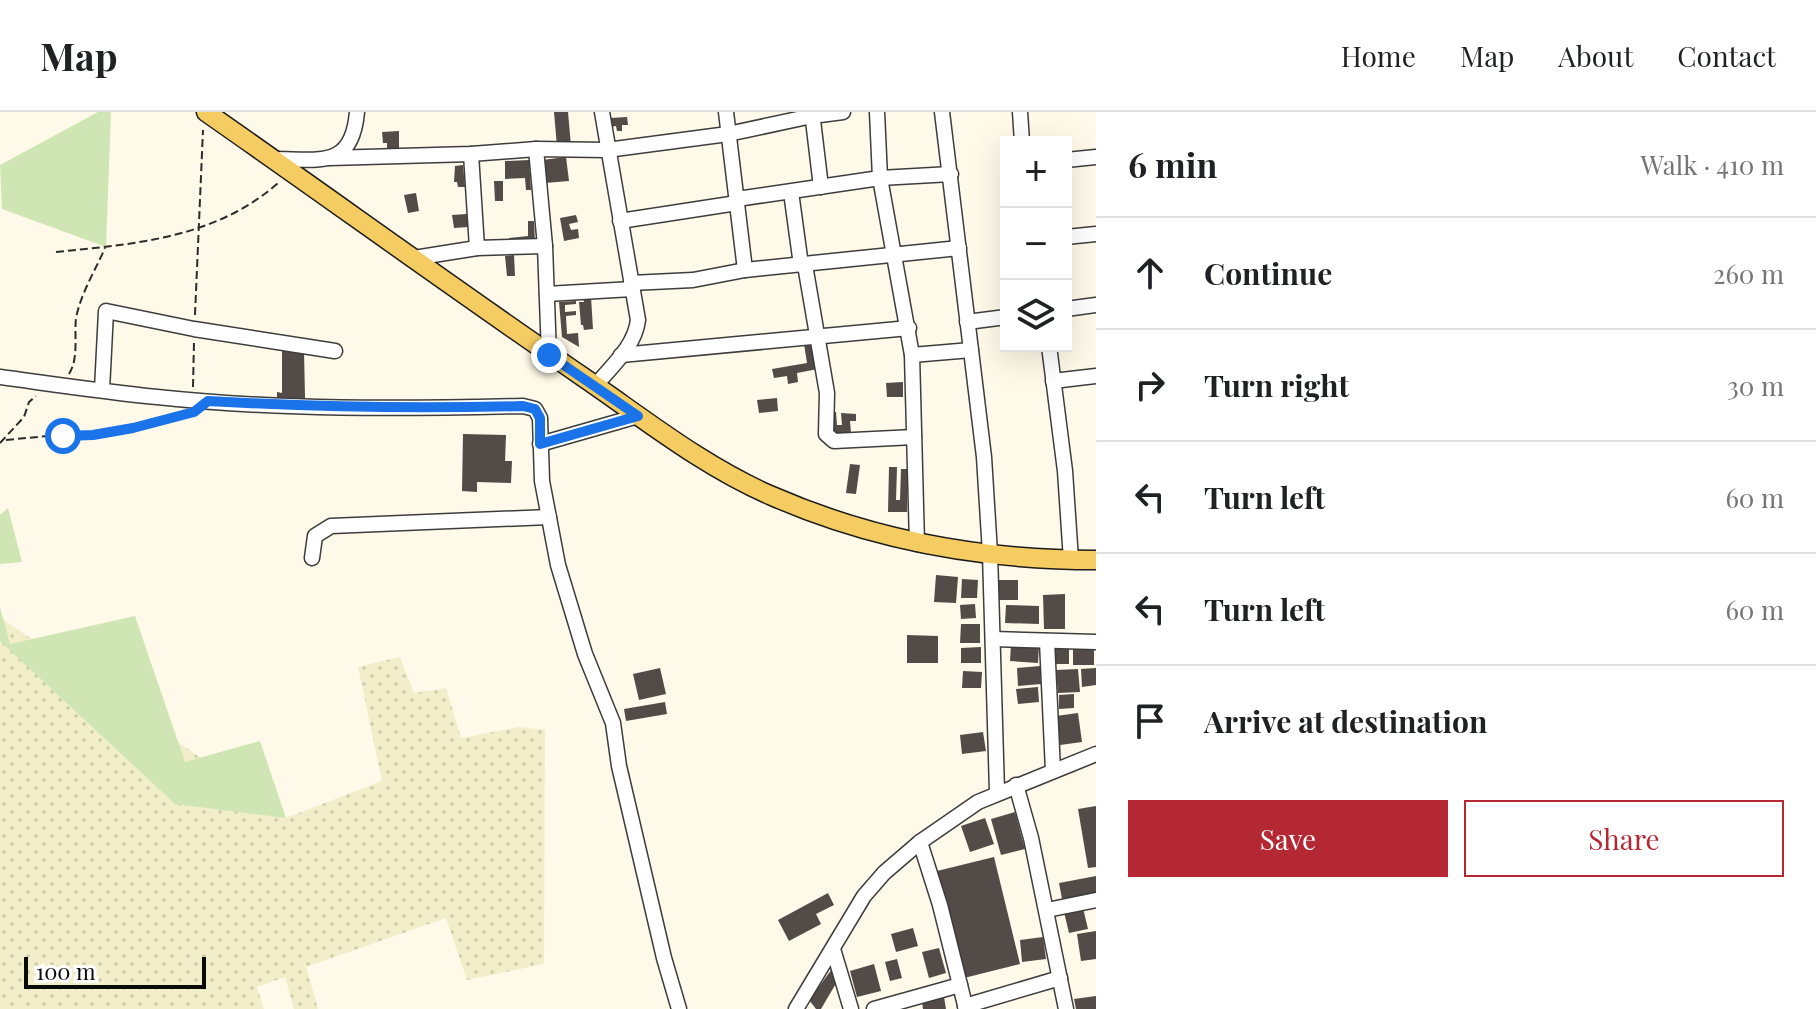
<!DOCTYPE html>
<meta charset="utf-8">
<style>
:root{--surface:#fff;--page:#f2f2f2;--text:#202124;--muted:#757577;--line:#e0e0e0;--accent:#b42833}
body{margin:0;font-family:"Playfair Display",serif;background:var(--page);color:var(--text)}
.controls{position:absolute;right:24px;top:24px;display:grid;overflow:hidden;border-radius:0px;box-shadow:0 8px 32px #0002}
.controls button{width:72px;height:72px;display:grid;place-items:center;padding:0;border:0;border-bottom:2px solid var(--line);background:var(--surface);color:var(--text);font:40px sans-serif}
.scale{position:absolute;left:24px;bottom:20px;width:182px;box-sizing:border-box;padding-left:8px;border:4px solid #0a0a0a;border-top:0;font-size:22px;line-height:28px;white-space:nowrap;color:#0a0a0a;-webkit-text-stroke:6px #fff;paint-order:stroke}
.stop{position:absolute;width:24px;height:24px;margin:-18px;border:6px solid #1a73e8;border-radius:50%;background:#fff}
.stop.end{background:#1a73e8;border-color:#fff;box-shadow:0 2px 8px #0008}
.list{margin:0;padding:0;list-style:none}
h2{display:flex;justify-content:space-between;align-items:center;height:104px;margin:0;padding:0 32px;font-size:34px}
h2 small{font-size:26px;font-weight:400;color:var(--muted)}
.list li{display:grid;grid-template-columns:52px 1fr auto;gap:24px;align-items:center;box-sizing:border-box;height:112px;padding:0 32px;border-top:2px solid var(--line)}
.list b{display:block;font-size:30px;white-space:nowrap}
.list em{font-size:26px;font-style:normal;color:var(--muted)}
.actions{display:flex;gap:16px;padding:24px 32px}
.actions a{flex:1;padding:18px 0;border:2px solid var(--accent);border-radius:0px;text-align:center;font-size:28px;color:var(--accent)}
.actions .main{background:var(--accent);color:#fff}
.icon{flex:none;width:44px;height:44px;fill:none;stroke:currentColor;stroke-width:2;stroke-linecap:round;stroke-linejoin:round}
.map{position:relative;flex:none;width:1096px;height:897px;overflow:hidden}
header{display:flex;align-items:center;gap:48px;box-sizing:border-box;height:112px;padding:0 40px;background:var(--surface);border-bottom:2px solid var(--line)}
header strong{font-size:38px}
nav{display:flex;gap:44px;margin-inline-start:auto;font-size:28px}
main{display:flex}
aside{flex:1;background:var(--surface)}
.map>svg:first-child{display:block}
.farmland{fill:url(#farmland-dots)}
.grass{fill:#cfe6b4}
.building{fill:#524b47}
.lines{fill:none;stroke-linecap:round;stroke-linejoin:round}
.minor-casing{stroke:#3d3d3d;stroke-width:17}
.major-casing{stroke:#1b1b1b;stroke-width:21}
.path{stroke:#2c2c2c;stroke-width:2;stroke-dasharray:8 4;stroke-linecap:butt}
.minor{stroke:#fff;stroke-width:14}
.major{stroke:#f4cc62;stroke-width:18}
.route{stroke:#1a73e8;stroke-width:10}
</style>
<header>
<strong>Map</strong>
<nav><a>Home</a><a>Map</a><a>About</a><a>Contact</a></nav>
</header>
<main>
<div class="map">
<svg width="1096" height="897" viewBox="0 0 1096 897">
<defs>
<pattern id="farmland-dots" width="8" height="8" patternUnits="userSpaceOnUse" patternTransform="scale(2)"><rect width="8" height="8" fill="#f2eeca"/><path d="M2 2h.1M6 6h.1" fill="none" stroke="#cecbac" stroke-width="1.8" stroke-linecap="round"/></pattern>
</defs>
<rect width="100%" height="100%" fill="#fef9e8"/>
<path class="farmland" d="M0 505 286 706 382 669 358 555 400 545 414 581 446 576 461 626 519 615 545 618 544 852 467 868 446 806 306 855 318 897H294L285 865 257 875 264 897H0Z"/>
<g class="grass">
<path d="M98 0H111L106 135 2 97 0 53Z"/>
<path d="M8 396 22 450 0 452V403Z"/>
<path d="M0 495 10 532 135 504 185 650 260 629 286 706 175 692 0 529Z"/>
</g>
<g class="building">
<path d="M554 0H568L571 34 557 35Z"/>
<path d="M627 5 628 13H622V19H617L616 14 610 15V6Z"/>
<path d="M399 19V42H387V31H383L382 20Z"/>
<path d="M566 45 569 69 545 71 542 48Z"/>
<path d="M529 48 531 78H526L525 66 505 67V49Z"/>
<path d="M463 53 465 75H458L457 70H454L455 54Z"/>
<path d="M494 69H503V89H495Z"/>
<path d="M416 81 419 99 408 101 404 83Z"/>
<path d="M467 102 468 115 454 116 452 103Z"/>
<path d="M576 103 578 110 569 112 571 118 578 117 579 126 564 129 560 106Z"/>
<path d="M528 109H534L535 130 509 132V126L528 124Z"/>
<path d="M514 143 515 164H507L505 144Z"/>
<path d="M591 185 593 217 584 218 583 213H581L579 190H584L583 186Z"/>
<path d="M576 189V192L565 193V200L576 199V203L566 204 567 222 578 221 579 235 562 225 559 190Z"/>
<path d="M814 230 818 257 797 261 798 270 788 272 787 264 774 266 772 257 807 251 804 232Z"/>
<path d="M282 236 304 238 305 286 277 287V280L282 281Z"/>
<path d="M903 270V285H887L886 271Z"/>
<path d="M777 286 778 299 759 301 757 288Z"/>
<path d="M836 300 837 313H842L841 301 856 302V309H850L851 321 830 323 828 301Z"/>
<path d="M463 322 506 323 505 349H512L511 371 477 370V380L462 379Z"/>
<path d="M850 352 860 353 856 382 846 381Z"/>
<path d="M889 355H897L896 388H900L901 357H908L907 400H888Z"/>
<path d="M936 463 958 465 956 491 934 490Z"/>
<path d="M962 467 978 468 977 486H961Z"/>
<rect x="998" y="468" width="20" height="20"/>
<path d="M1065 482V517H1044L1043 483Z"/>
<path d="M975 492 976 506 961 507 960 493Z"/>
<path d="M1006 493 1039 494V512L1005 511Z"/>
<path d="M961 512H980V531H960Z"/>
<path d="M907 523 938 524V551H907Z"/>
<path d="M1011 532 1039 534 1038 551 1010 549Z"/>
<path d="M981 535V551H961V536Z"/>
<rect x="1054" y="536" width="15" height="16"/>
<rect x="1073" y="536" width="21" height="17"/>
<path d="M1040 554 1041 572 1018 574 1017 556Z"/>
<path d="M660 556 666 582 639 588 633 562Z"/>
<path d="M1096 556V573L1082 575 1081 557Z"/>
<path d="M1078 557 1080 580 1058 581 1056 558Z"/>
<path d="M963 559 982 560 981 576H962Z"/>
<path d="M1038 575 1039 590 1018 592 1016 577Z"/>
<path d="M1074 582V596L1059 597V583Z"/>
<path d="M665 590 667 602 626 609 624 597Z"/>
<path d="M1078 601 1082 630 1060 633 1056 604Z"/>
<path d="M983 620 986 639 962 642 960 623Z"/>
<path d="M1096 694V755L1088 756 1078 697Z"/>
<path d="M1015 700 1025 737 1001 743 991 707Z"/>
<path d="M985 706 994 732 970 740 961 714Z"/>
<path d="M994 745 1020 852 964 866 937 759Z"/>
<path d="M1096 764V781L1062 787 1059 771Z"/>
<path d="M828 781 834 793 816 802 821 812 789 829 778 808Z"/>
<path d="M1083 796 1088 817 1069 821 1064 800Z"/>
<path d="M913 816 918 834 896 840 891 822Z"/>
<path d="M1096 819V847L1081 849 1077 822Z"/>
<path d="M1043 825 1046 847 1022 850 1020 828Z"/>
<path d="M939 836 946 861 929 866 922 840Z"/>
<path d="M897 847 902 866 890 869 885 850Z"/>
<path d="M874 852 881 879 857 885 850 859Z"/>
<path d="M832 857 838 868 821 897H816L809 888Z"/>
<path d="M1096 884V897H1076L1074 887Z"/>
<path d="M944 885 946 897H923L922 890Z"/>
</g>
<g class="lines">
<defs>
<g id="minor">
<path d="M726 0 745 158"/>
<path d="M812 0 821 75"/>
<path d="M877 0 880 66 912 243 917 432"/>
<path d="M942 0 984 345 990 441 997 680"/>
<path d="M1020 0 1022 30"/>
<path d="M471 42 477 136"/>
<path d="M329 46 471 42 536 37 607 38 728 22 812 4 843 0"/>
<path d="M273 47C319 47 352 58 357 0"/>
<path d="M1066 48 1096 45"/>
<path d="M791 80 801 153"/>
<path d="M737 87 880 66 951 62"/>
<path d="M620 109 737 91"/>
<path d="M1066 125 1096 122"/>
<path d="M545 134 549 243"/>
<path d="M414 146 477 136 545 134 536 37"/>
<path d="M805 153 827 281 826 322 834 329 914 325"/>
<path d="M631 171 693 168 745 158 959 136"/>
<path d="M547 182 632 177"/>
<path d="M1066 197 1096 193"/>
<path d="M967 210 1006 205"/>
<path d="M1049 234 1065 359 1071 448"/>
<path d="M621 243 909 216"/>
<path d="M912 243 971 238"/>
<path d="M0 265C52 272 105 280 157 285 279 298 402 297 523 294L535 297 540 306 542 369 558 453 585 542 613 611 619 654 664 846 679 897"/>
<path d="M1053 269 1096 264"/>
<path d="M595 274C612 254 635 234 638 208L602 0"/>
<path d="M102 278 106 199 194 217 335 239"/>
<path d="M540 332 638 304"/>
<path d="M312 446 315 424 331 414 549 405"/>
<path d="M993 527 1096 530"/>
<path d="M1047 529 1053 659"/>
<path d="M1016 673 1031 726 1066 897"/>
<path d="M920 730 940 793 966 897"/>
<path d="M1047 798 1096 788"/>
<path d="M833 837 851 897"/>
<path d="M965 894 1060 866"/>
<path d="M796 897 864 784 884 761 920 730 978 690 1096 642"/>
<path d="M874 897 960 873"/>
</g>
<path id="major" d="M206 0C332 88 456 178 583 265 643 306 704 355 772 384 875 429 983 448 1096 448"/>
</defs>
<use href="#minor" class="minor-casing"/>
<use href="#major" class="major-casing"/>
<g class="path">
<path d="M56 140C135 132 216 126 278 71"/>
<path d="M195 203 203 18"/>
<path d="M69 262C79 246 74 224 76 206 81 181 95 159 105 136"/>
<path d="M193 275 194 230"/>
<path d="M6 328 47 324 93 323 187 302"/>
<path d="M0 331 24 305 29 290 36 284"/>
</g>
<use href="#minor" class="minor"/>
<use href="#major" class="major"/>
</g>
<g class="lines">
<path class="route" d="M63 324 93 323 133 316 194 300 208 289C313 295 418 297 523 294L535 297 540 306V332L638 304 549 243"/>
</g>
</svg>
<div class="controls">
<button>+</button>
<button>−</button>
<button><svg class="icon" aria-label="layers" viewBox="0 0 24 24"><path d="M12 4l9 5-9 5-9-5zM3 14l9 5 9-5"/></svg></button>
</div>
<div class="scale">100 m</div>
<div class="stop" style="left:63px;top:324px"></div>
<div class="stop end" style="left:549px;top:243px"></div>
</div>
<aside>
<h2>6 min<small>Walk · 410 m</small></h2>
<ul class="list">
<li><svg class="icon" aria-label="ahead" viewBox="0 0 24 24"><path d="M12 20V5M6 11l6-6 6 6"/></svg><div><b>Continue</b></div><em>260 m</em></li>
<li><svg class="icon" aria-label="right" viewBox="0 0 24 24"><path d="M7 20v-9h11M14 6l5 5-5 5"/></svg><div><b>Turn right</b></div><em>30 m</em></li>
<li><svg class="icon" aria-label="left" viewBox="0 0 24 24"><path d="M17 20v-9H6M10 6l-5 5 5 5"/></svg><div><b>Turn left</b></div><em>60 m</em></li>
<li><svg class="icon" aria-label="left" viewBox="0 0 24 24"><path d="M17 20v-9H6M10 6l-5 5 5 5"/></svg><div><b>Turn left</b></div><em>60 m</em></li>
<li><svg class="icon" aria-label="arrive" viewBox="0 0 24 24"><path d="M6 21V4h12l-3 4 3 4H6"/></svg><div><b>Arrive at destination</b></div></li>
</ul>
<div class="actions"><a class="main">Save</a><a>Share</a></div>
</aside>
</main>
